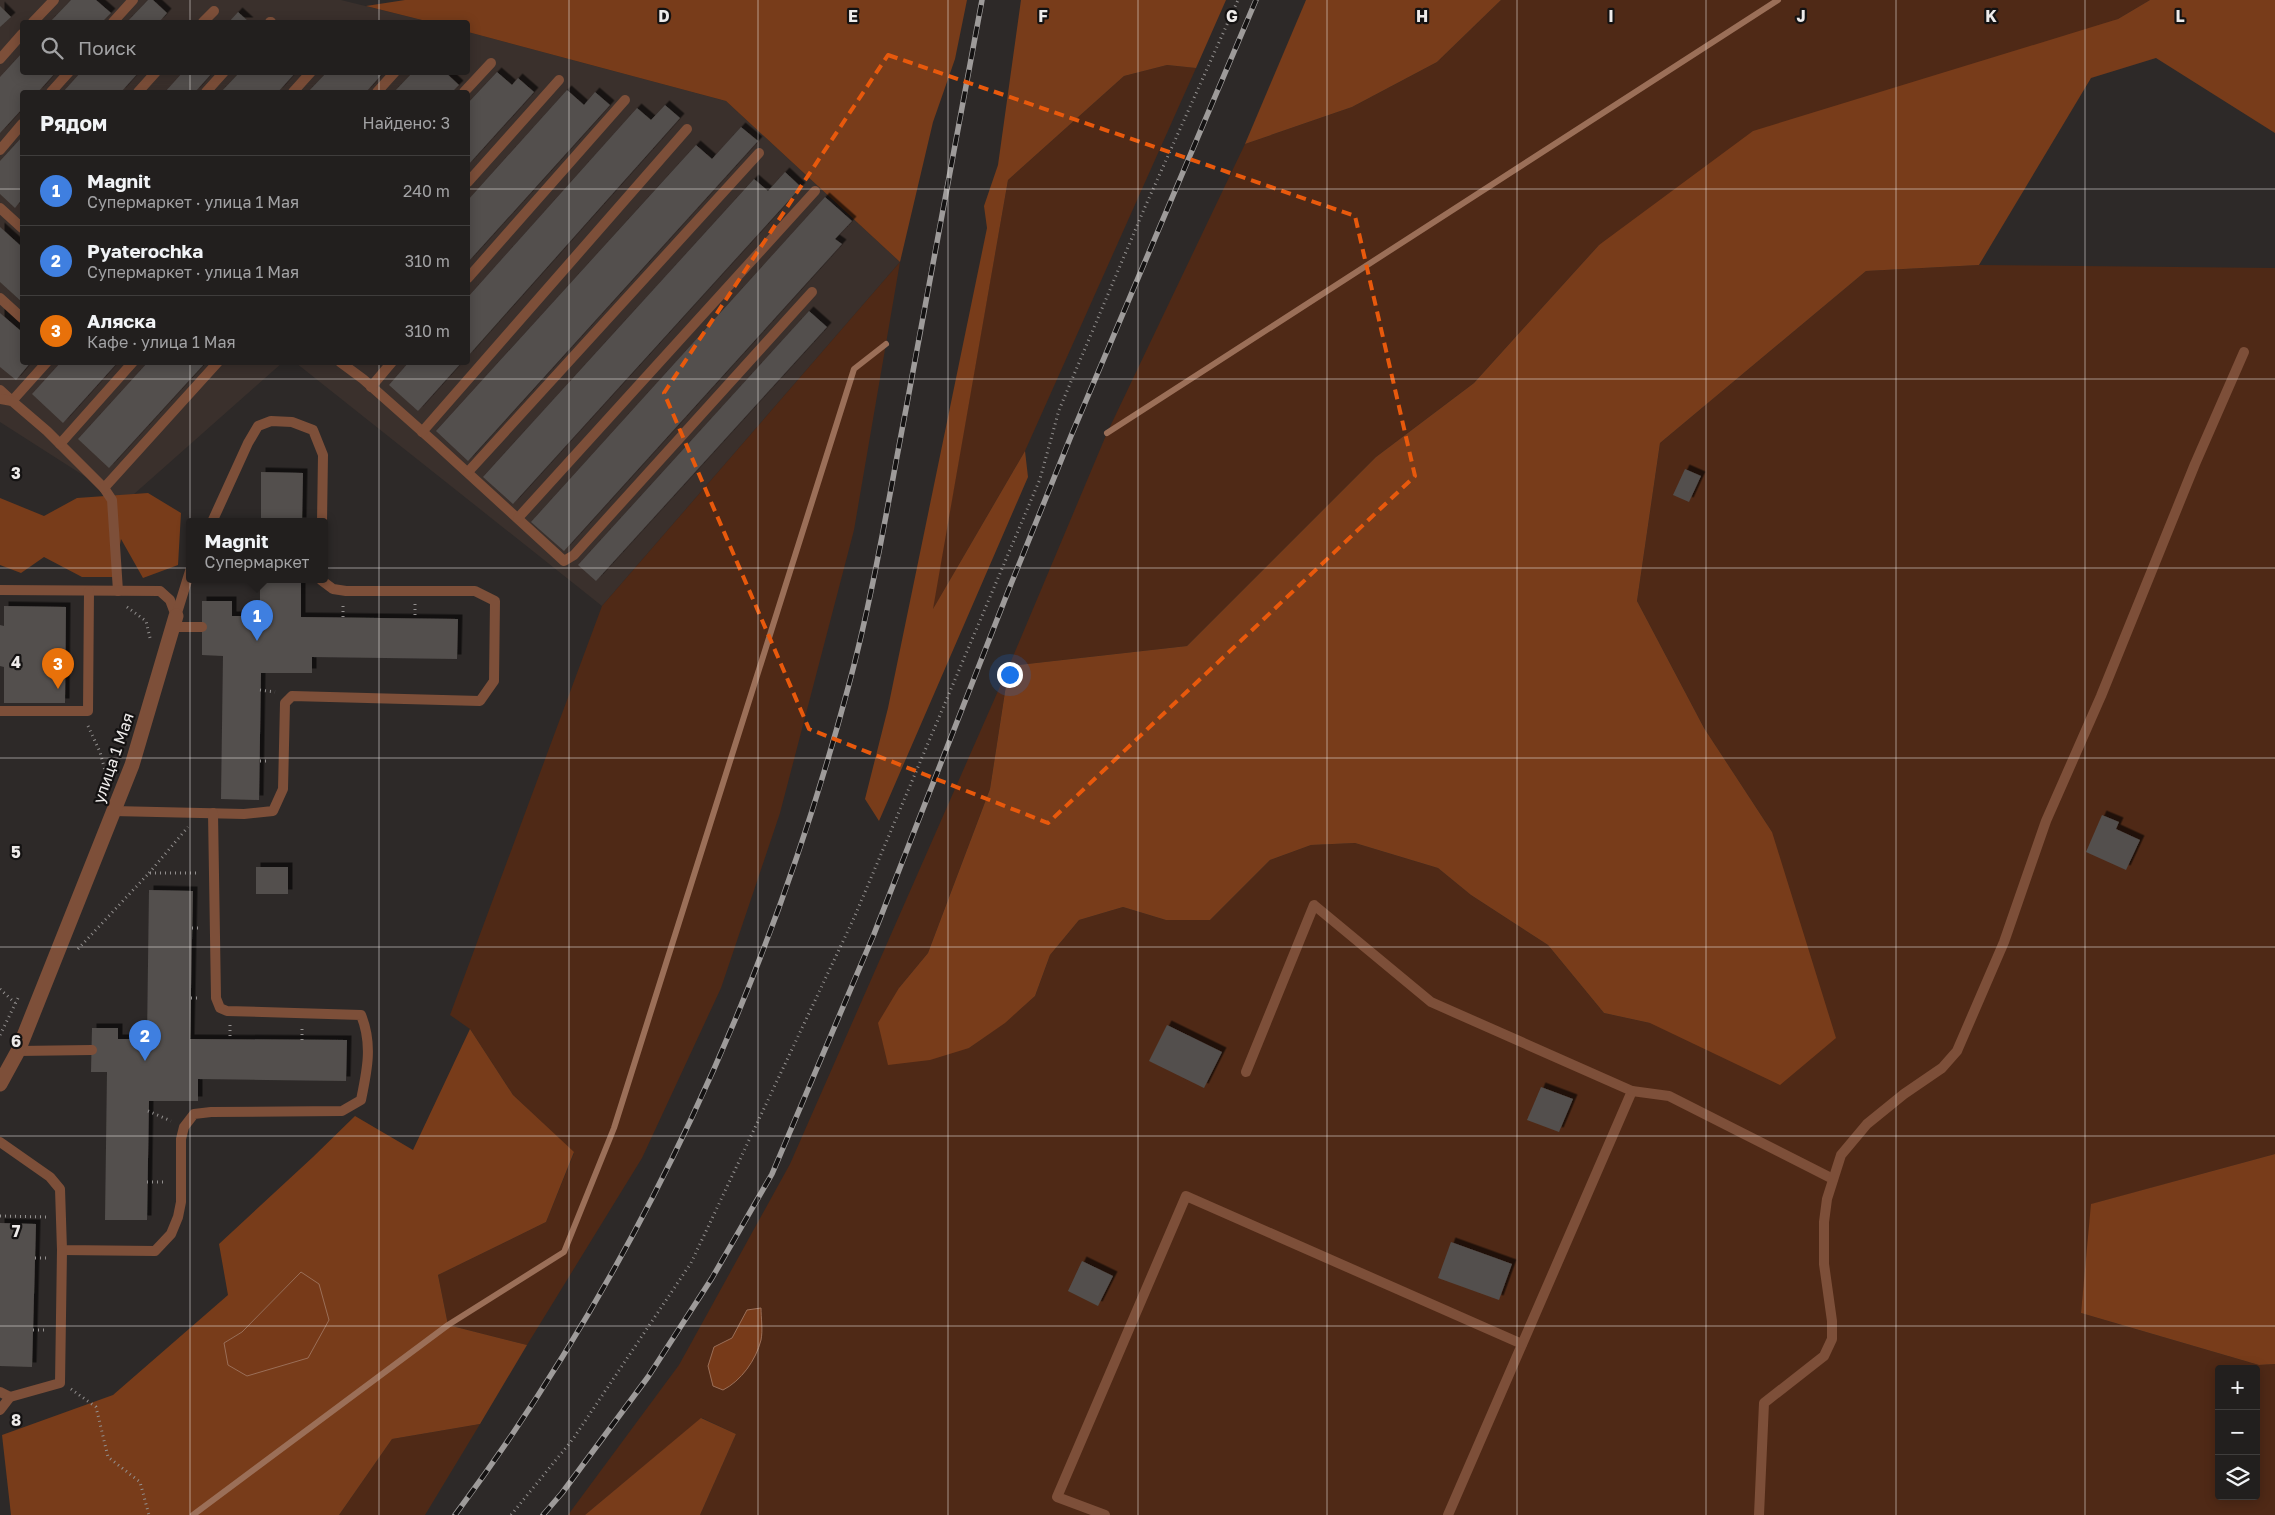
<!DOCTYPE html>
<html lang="ru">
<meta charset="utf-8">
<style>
:root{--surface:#221f1e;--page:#2e2c2b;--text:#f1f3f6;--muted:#a2a2a4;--line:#3f3d3c;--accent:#26c9fe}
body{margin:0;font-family:"Golos Text",sans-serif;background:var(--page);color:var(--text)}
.controls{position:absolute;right:15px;bottom:15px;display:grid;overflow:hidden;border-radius:5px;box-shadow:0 2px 12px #0003}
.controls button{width:45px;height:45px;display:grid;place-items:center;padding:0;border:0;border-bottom:1px solid var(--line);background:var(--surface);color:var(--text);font:25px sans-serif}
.you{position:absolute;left:1009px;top:674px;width:18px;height:18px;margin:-12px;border:4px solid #fff;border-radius:50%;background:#1a73e8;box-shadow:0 0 0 8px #1a73e833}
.badge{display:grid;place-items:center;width:32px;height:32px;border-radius:50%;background:var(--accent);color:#fff;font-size:16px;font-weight:700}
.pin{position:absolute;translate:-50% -41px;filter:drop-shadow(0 1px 2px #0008)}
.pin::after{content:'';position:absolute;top:26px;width:18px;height:15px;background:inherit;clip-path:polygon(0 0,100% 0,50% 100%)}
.popup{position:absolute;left:186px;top:518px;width:142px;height:65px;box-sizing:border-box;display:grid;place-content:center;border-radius:5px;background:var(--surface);filter:drop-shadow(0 1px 4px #0005);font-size:16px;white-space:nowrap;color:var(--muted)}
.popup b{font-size:19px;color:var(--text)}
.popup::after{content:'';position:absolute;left:50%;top:100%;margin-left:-10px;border:10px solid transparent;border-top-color:var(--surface)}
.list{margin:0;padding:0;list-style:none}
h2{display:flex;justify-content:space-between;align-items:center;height:65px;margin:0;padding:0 20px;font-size:21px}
h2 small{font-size:16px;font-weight:400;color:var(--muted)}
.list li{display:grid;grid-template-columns:32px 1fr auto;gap:15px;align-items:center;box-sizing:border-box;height:70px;padding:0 20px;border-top:1px solid var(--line)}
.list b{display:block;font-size:19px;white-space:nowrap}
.list p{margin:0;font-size:16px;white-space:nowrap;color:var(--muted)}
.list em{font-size:16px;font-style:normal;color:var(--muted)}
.icon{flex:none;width:28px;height:28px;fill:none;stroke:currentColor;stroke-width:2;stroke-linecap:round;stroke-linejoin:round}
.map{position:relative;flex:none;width:2275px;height:1515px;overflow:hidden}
.search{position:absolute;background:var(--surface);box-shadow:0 2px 12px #0003;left:20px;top:20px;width:450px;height:55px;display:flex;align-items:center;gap:12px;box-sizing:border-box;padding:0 18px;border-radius:5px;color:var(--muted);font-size:19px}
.panel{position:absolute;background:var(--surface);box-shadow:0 2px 12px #0003;left:20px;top:90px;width:450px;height:275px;border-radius:5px}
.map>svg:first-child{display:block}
.built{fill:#3a302c}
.green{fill:#4f2916;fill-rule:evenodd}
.forest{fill:#783c1a;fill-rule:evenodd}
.water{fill:#773a19;stroke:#9b6f58}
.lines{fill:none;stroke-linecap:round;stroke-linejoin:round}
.stream{stroke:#9b6f58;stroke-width:6}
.building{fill:#534f4d;filter:url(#shadow)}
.path{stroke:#93908f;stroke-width:3;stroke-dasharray:1 4;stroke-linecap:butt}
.service{stroke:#7d4f39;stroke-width:10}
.minor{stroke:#7d4f39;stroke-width:15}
.rail-casing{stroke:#9e9b9a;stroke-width:5.5}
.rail{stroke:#141212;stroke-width:4;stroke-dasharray:11;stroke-linecap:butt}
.marked{fill:none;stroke:#e8590c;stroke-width:4;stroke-dasharray:10 6;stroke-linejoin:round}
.grid{fill:none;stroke:#eeebea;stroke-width:1;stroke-opacity:0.55}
.labels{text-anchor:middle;stroke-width:4.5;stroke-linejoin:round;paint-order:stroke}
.street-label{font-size:16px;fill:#eeebea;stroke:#141212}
.grid-label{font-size:16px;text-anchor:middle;font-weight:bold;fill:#eeebea;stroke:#141212;stroke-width:4.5;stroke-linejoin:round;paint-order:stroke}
</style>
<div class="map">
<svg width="2275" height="1515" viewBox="0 0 2275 1515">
<defs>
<filter id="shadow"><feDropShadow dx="4.5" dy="-4.5" stdDeviation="0" flood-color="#0009"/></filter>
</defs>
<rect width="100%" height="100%" fill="#2d2928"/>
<path class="built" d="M0 0H341L430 22H22V72H468V32L726 101 900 262 602 606 296 363 468 362V92H22V362L282 363 125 502 0 422Z"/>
<g class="green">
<path d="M1501 0H2150L2118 19 1599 245 1474 383 1376 457 1187 646 1009 666 990 789 928 953 899 988 969 1048 1004 1023 1035 996 1050 955 1079 920 1123 907 1166 920H1210L1270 860 1311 845 1355 843 1438 868 1471 895 1548 945 1604 1013 1650 1023 1772 832 1704 728 1637 601 1660 443 1866 271 1979 265 2275 268V1154L2092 1204 2081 1313 2259 1365 2275 1364V1515H700L736 1434 702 1418 585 1515H568L679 1365 790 1164 1009 666 1107 433 1245 144 1352 107 1437 62ZM747 1310 733 1385 732 1338ZM2219 1369H2256V1496H2219Z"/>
<path d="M1167 65 1196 68 1025 451 932 611 1008 180 1124 76Z"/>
<path d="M900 262 854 530 780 813 721 988 642 1158 527 1345 448 1325 438 1275 546 1222 574 1153 513 1095 470 1029 450 1015 602 606Z"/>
<path d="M480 1424 425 1515H339L392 1439Z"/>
</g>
<g class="forest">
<path d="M405 0H967L955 59 933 122 900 262 726 101 468 32V22H430L366 6Z"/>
<path d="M1021 0H1226L1196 68 1167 65 1124 76 1008 180 933 609 1025 451 1028 477 879 821 865 799 888 708 987 228 984 206 998 165Z"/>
<path d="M1306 0H1501L1437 62 1352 107 1245 144Z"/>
<path d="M2150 0H2275V133L2156 58 2091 78 1979 265 1866 271 1660 443 1637 601 1704 728 1772 832 1836 1038 1780 1085 1650 1023 1604 1013 1548 945 1471 895 1438 868 1355 843 1311 845 1270 860 1210 920H1166L1123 907 1079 920 1050 955 1035 996 1005 1023 969 1048 930 1060 888 1065 878 1023 899 988 928 953 990 789 1009 666 1187 646 1376 457 1474 383 1599 245 1753 131 2118 19Z"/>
<path d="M148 493 181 513 178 565 143 578 121 539 114 577H82L44 557 21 573 0 565V498L44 516 77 498Z"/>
<path d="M470 1029 513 1095 574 1152 546 1222 438 1275 448 1325 527 1345 480 1424 392 1439 339 1515H11L2 1435 113 1395 228 1295 219 1244 313 1157 355 1116 413 1150ZM301 1272 308 1358 224 1343 242 1332Z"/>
<path d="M2275 1154V1364L2259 1365 2081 1313 2091 1204Z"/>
<path d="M701 1418 736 1434 700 1515H585Z"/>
</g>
<g class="water">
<path d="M301 1272 319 1284 329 1320 308 1358 247 1376 228 1365 224 1343 242 1332Z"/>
<path d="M761 1308C761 1318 763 1330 761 1340 756 1360 741 1381 723 1390L713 1386 708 1366 714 1347 732 1338 747 1310Z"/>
</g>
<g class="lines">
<g class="stream">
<path d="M1107 433 1778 0"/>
<path d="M193 1515 448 1325 564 1252 614 1128 854 369 886 344"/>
</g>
</g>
<g class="building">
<path d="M71 0H96L111 13 102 22H50Z"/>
<path d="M148 0H153L167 13 159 22H127Z"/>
<path d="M0 6 11 17 0 27Z"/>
<path d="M238 12 249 22H229Z"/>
<path d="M22 53V72H56L38 92H22V109L0 133V77Z"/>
<path d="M81 72H139L121 92H63Z"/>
<path d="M183 72H213L195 92H165Z"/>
<path d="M240 72H296L278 92H221Z"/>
<path d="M327 72H384L366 92H308Z"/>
<path d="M413 72H445L459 85 452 92H394Z"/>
<path d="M497 72 512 85 518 78 534 92 468 165V103Z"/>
<path d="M567 90 584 105 595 92 610 105 468 262V200Z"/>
<path d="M665 105 680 118 468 356V297L637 108 651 120Z"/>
<path d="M741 127 758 141 468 461 436 431 696 145 712 159Z"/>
<path d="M22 137V199L15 208 0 194V161Z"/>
<path d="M785 172 801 187 513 504 483 477 754 179 768 191Z"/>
<path d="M825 197 852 221 835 239 842 244 564 551 531 522Z"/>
<path d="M0 227 22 247V302L0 282Z"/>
<path d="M809 311 827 327 596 581 578 565Z"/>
<path d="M0 313 22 332V362H31L16 380 0 367Z"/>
<path d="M61 362H118L63 423 32 394Z"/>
<path d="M148 362H206L109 468 78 439Z"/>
<path d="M409 362H462L418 411 389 385Z"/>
<path d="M1685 469 1701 476 1689 502 1673 495Z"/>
<path d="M261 472 303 473 302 522H261Z"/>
<path d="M260 580H301V617L458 619 457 659 312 657V673H261L259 800 221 799 223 656 202 655V601H232V616H260Z"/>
<path d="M4 606 66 607 65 703H4V667L0 666V625L4 626Z"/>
<path d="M2102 815 2119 822 2116 829 2140 840 2126 870 2086 852Z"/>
<rect x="256" y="867" width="32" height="27"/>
<path d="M149 890 193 891 190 1039 347 1040 346 1081 198 1079V1101H149L147 1220H105L107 1072H91L92 1028H118V1039H147Z"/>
<path d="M1167 1025 1222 1052 1204 1088 1149 1061Z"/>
<path d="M1541 1087 1573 1099 1559 1132 1527 1120Z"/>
<path d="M0 1223 36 1224 32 1367 0 1366Z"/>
<path d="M1451 1242 1512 1264 1499 1300 1438 1278Z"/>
<path d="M1082 1261 1113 1276 1098 1306 1068 1291Z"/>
</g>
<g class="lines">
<g class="path">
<path d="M415 604V619"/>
<path d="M343 606V618"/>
<path d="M127 607 146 621 150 638"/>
<path d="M260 690 275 692"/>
<path d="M88 726 100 752 107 778"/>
<path d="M260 761H269"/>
<path d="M149 873 188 827"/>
<path d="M192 928H202"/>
<path d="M78 949 149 873H199"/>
<path d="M0 989 15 1003"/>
<path d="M191 998H201"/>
<path d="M230 1025V1039"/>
<path d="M0 1035 18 998"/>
<path d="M302 1040V1028"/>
<path d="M148 1111 171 1121"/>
<path d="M147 1182H167"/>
<path d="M0 1216 48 1217"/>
<path d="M35 1258H47"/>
<path d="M33 1330H47"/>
<path d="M71 1389 96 1407 108 1457 140 1482 149 1515"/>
<path d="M511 1515 573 1439 691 1263 854 918 1040 479 1059 410 1145 207 1238 0"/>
</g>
<g class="service">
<path d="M33 22 54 0"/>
<path d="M113 22 133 0"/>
<path d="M203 22 214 11"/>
<path d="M270 22H271"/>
<path d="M0 59 22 34"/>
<path d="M51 92 69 72"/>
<path d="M138 92 156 72"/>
<path d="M206 92 224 72"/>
<path d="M293 92 311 72"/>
<path d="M377 92 395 72"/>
<path d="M464 92 491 63"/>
<path d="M0 150 22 124"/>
<path d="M468 182 559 80"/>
<path d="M0 208 22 228"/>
<path d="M468 278 625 100"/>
<path d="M0 298 22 318"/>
<path d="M340 362 363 379 434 442 564 561 574 555 812 292"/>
<path d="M371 387 392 362"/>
<path d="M0 390 12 401 47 362"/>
<path d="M0 399 12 401 47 431 104 488 112 500 118 591"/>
<path d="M422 432 687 129"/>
<path d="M60 444 133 362"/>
<path d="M468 472 759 153"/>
<path d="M104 488 218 362"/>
<path d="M518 518 815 191"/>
<path d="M212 522 248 443 258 426 271 421 292 422 313 430 323 455 322 522"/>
<path d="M0 590 160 591 170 600 176 616"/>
<path d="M176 616 190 571"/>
<path d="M173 627H202"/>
<path d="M0 711H88L89 591"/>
<path d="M113 811 244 814 273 811 283 789 285 703 292 696 480 701 494 681 495 601 475 591H346L333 589 321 580"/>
<path d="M18 1051 92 1050"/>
<path d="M1246 1072 1314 905 1431 1002 1632 1091 1448 1515"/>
<path d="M1632 1091 1669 1096 1833 1179"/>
<path d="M0 1142 50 1177 60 1189 62 1250 155 1251 171 1234 178 1217 181 1202V1139L184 1127 194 1114 211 1112 342 1111 361 1100C367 1071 373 1044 361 1015L227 1011 220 1008 216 998 213 813"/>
<path d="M0 1392 10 1397"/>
<path d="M0 1410 10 1397 60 1383 62 1250"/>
<path d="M1105 1515 1057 1497 1186 1196 1522 1344"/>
<path d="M1759 1515 1764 1403 1824 1356 1832 1339V1321L1824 1264V1222L1827 1199 1841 1155 1867 1124 1904 1094 1942 1068 1957 1051 2004 942 2046 821 2101 696 2195 464 2244 352"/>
</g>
<path class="minor" d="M0 1084 18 1051 132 765 176 616"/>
<defs>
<g id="rail">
<path d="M455 1515C638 1269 769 984 848 688 873 596 888 502 906 409 931 272 957 136 982 0"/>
<path d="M543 1515 562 1493 648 1377 712 1278 772 1174 874 934 1009 589 1071 436 1256 0"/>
</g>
</defs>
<use href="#rail" class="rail-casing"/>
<use href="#rail" class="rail"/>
</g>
<path class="marked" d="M888 55 1355 216 1415 476 1048 823 809 729 664 393Z"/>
<path class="grid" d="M190 0V22M379 0V22M569 0V1515M758 0V1515M948 0V1515M1138 0V1515M1327 0V1515M1517 0V1515M1706 0V1515M1896 0V1515M2085 0V1515M190 72V92M379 72V92M0 189H22M468 189H2275M190 362V1515M379 362V1515M0 379H2275M0 568H2275M0 758H2275M0 947H2275M0 1136H2275M0 1326H2275"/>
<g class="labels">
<g class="street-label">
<text transform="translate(113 758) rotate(-71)" y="6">улица 1 Мая</text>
</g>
</g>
<g class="grid-label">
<text x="664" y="22">D</text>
<text x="853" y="22">E</text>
<text x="1043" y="22">F</text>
<text x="1232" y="22">G</text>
<text x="1422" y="22">H</text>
<text x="1611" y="22">I</text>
<text x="1801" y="22">J</text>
<text x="1991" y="22">K</text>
<text x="2180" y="22">L</text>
<text x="16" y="479">3</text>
<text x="16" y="668">4</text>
<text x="16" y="858">5</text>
<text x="16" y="1047">6</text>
<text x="16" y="1237">7</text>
<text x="16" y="1426">8</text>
</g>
</svg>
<div class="controls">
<button>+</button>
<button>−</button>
<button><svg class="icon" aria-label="layers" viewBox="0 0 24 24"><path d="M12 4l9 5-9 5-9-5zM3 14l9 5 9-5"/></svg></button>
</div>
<div class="you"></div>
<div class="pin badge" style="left:257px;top:641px;background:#3f7fe0">1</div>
<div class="popup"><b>Magnit</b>Супермаркет</div>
<div class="pin badge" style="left:145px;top:1061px;background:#3f7fe0">2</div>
<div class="pin badge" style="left:58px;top:689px;background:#e8710a">3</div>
<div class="search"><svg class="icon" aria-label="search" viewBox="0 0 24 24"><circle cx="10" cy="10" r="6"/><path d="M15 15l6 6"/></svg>Поиск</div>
<section class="panel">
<h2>Рядом<small>Найдено: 3</small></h2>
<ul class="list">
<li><span class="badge" style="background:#3f7fe0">1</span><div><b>Magnit</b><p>Супермаркет · улица 1 Мая</p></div><em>240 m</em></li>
<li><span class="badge" style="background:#3f7fe0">2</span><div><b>Pyaterochka</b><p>Супермаркет · улица 1 Мая</p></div><em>310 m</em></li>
<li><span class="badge" style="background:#e8710a">3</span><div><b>Аляска</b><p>Кафе · улица 1 Мая</p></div><em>310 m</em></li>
</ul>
</section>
</div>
